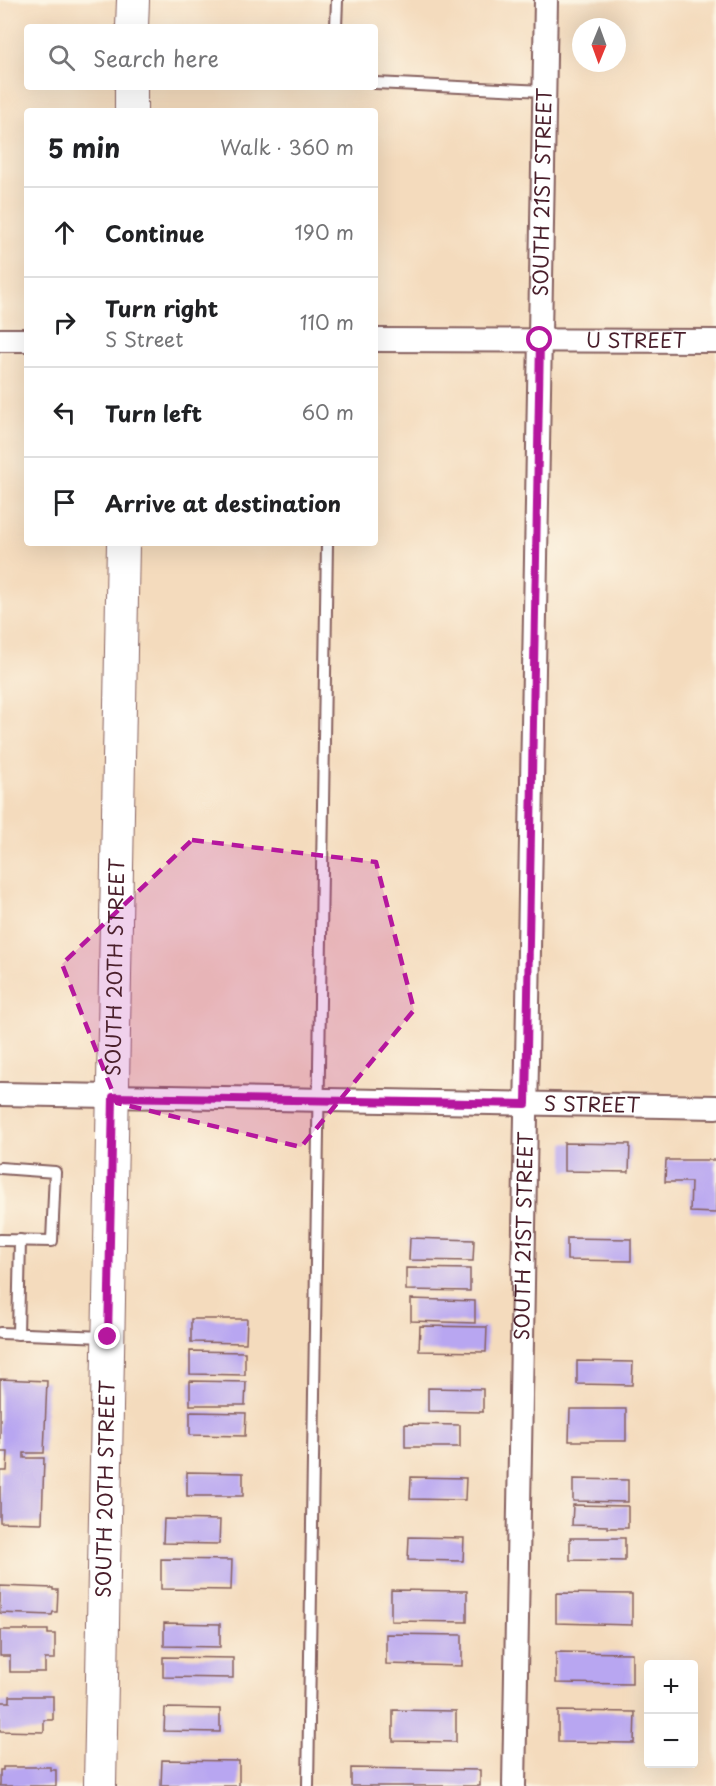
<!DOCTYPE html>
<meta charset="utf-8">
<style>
:root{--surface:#fff;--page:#f6f6f6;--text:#202124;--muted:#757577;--line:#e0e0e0}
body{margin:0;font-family:"Playpen Sans",sans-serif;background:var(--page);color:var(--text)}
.controls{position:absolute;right:18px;bottom:18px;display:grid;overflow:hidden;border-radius:6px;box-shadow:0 6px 24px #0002}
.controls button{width:54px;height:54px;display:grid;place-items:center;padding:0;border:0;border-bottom:2px solid var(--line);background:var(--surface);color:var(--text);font:30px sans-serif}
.compass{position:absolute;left:572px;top:18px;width:54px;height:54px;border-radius:50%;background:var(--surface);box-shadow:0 6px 24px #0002;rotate:181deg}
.stop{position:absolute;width:18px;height:18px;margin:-14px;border:4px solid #b5179e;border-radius:50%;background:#fff}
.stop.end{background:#b5179e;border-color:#fff;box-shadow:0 2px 6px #0008}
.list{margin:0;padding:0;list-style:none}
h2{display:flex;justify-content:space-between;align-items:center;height:78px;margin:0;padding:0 24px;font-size:26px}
h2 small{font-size:20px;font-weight:400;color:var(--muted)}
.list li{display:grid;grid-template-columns:39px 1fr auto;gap:18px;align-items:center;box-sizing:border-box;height:90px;padding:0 24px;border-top:2px solid var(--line)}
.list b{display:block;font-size:22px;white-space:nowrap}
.list p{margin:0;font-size:20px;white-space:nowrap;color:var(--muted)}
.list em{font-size:20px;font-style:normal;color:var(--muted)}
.icon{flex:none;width:33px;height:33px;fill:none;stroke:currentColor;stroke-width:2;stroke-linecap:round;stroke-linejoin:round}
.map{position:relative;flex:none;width:716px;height:1786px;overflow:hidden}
.search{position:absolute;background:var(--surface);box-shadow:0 6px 24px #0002;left:24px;top:24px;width:354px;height:66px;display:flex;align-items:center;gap:15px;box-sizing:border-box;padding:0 21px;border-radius:6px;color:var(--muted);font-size:22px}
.panel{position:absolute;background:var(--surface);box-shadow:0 6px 24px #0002;left:24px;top:108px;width:354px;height:438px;border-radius:6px}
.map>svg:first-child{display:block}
.building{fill:#b8a6f1}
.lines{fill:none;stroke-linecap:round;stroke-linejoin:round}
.lane-casing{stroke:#86615e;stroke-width:14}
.street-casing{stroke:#86615e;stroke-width:26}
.secondary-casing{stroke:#86615e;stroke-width:34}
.lane{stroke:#fff;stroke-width:10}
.street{stroke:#fff;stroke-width:22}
.secondary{stroke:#fff;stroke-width:32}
.route{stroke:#b5179e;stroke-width:8}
.marked{fill:#b5179e;fill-opacity:0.2;stroke:#b5179e;stroke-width:4.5;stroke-dasharray:12 8;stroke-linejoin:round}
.labels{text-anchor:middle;stroke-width:6;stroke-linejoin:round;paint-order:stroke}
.street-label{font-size:20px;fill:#4a1f2b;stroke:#fcf5e5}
</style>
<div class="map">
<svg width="716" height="1786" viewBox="0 0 716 1786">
<rect width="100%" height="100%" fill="#fcf5e5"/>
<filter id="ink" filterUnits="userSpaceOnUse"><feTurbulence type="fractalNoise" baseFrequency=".0167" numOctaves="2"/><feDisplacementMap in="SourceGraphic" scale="12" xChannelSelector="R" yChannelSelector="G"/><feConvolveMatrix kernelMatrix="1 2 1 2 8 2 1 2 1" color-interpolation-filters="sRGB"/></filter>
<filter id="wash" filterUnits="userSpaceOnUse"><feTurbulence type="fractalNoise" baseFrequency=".008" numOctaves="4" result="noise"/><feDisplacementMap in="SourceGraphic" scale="24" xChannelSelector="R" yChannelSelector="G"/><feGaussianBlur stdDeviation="1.35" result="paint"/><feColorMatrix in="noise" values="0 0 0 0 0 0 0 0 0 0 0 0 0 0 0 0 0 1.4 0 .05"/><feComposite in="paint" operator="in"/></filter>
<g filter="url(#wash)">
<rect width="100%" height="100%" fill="#f4dbbd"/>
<g id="blocks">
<g class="building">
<path d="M564 1143 630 1144 629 1172 564 1171Z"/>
<path d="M666 1160H716V1213L690 1212 691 1182H665Z"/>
<path d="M410 1238 474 1240 473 1261 409 1260Z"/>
<path d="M567 1238 631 1239V1261L567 1260Z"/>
<path d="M406 1268 470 1269V1291L406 1290Z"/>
<path d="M411 1299 475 1301V1323L411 1321Z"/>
<path d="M191 1319H247L246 1343 191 1342Z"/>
<path d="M420 1326 487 1327 486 1352 419 1351Z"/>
<path d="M190 1351 245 1352V1375L190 1374Z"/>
<path d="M577 1361 633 1362 632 1385 577 1384Z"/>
<path d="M0 1379 47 1381 44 1453H24V1458H44L42 1523 0 1522V1471H7L8 1452H0Z"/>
<path d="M190 1381 246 1382 245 1405H190Z"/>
<path d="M428 1388 483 1389V1412L428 1411Z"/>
<path d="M570 1409H626V1441H569Z"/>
<path d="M190 1412 246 1413 245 1436 190 1435Z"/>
<path d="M405 1424 460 1425V1447H405Z"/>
<path d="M187 1472 243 1473V1496H187Z"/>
<path d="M411 1477 466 1478 465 1500 410 1499Z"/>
<path d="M573 1479 628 1480V1502L573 1501Z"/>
<path d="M573 1505 628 1506V1528H608V1526L572 1525Z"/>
<path d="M164 1519 220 1520 219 1544 163 1543Z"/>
<path d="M409 1537 464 1538 463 1561 408 1560Z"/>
<path d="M570 1538H625V1561L570 1560Z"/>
<path d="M161 1559 232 1560 231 1590 161 1589Z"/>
<path d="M0 1586 53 1588V1590H58L57 1612H53L52 1615 0 1613Z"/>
<path d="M391 1590 467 1591V1622L391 1621Z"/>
<path d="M556 1593 632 1594V1625L556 1623Z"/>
<path d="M164 1623 220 1624V1647L164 1646Z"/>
<path d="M0 1630H48V1634H55V1659H45V1672H10V1656H0Z"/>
<path d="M386 1634 462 1635V1666L386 1664Z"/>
<path d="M556 1652 632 1653V1684L556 1683Z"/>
<path d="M163 1657 233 1658V1678L163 1677Z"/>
<path d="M10 1696H53V1720H44V1732L0 1731V1702H10Z"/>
<path d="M165 1708 220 1709V1732L164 1731Z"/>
<path d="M393 1710 456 1711V1742L393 1741Z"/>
<path d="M558 1711 635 1712 634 1743 558 1742Z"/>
<path d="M162 1760 239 1761V1786H161Z"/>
<path d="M3 1767H51V1770H56V1786H0V1770H3Z"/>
<path d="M351 1768 480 1770V1786H351Z"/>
</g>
</g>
</g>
<g filter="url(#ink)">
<use href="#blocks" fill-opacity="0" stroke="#86615e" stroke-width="1.5"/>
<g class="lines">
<defs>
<g id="lane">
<path d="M336 27 337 0"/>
<path d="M375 83 545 91"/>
<path d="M0 1168 55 1172 52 1241 0 1240"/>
<path d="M0 1333 105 1337"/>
<path d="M18 1334 20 1240"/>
<path d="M308 1786 327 543"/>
</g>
<g id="street">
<path d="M0 340H27"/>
<path id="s1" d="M375 340 716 341"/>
<path id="s2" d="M0 1094 716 1107"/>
<path id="s3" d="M514 1786 546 0"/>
</g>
<g id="secondary">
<path d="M132 27 133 0"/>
<path d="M131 111V87"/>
<path id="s4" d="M100 1786 123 543"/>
</g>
</defs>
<use href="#lane" class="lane-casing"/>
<use href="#street" class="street-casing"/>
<use href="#secondary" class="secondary-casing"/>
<use href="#lane" class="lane"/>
<use href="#street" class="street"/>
<use href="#secondary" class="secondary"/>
</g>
</g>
<g class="lines" filter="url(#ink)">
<path class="route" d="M108 1337 113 1097 526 1104 540 340"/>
</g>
<path class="marked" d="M192 840 376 862 414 1010 301 1147 117 1103 62 964Z"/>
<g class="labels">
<g class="street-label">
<text dy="7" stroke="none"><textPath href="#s3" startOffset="1594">SOUTH 21ST STREET</textPath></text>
<text dy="7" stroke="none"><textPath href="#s1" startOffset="261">U STREET</textPath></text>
<text dy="7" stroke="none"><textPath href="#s4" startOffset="819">SOUTH 20TH STREET</textPath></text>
<text dy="7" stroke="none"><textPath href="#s2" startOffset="592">S STREET</textPath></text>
<text dy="7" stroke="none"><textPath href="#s3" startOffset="550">SOUTH 21ST STREET</textPath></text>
<text dy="7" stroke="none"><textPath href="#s4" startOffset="297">SOUTH 20TH STREET</textPath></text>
</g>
</g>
</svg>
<div class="controls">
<button>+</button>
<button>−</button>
</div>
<svg class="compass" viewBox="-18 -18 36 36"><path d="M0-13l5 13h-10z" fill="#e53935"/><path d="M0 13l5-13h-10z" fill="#757577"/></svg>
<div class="stop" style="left:540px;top:340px"></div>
<div class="stop end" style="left:108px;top:1337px"></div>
<div class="search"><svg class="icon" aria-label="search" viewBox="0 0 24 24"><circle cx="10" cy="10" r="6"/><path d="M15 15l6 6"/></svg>Search here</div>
<section class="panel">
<h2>5 min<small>Walk · 360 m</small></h2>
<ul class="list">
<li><svg class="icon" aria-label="ahead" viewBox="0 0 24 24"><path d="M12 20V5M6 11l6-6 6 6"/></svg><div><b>Continue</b></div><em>190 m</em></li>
<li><svg class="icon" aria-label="right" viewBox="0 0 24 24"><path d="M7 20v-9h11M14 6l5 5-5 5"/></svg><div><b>Turn right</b><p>S Street</p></div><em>110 m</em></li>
<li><svg class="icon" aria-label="left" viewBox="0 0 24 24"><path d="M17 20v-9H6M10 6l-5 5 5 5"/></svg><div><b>Turn left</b></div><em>60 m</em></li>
<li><svg class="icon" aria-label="arrive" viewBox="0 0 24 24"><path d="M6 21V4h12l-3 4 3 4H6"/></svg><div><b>Arrive at destination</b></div></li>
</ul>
</section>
</div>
